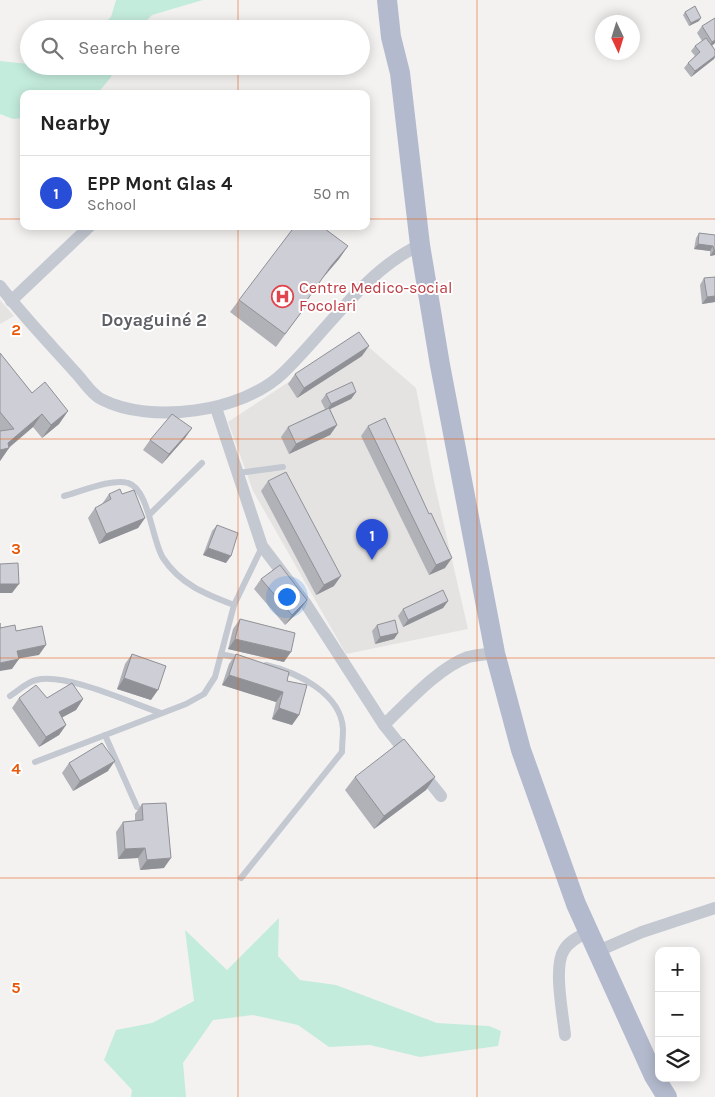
<!DOCTYPE html>
<meta charset="utf-8">
<style>
:root{--surface:#fff;--page:#f2f2f2;--text:#222;--muted:#767676;--line:#e0e0e0;--accent:#284dd7}
body{margin:0;font-family:Karla,sans-serif;background:var(--page);color:var(--text)}
.controls{position:absolute;right:15px;bottom:15px;display:grid;overflow:hidden;border-radius:10px;box-shadow:0 2px 12px #0003}
.controls button{width:45px;height:45px;display:grid;place-items:center;padding:0;border:0;border-bottom:1px solid var(--line);background:var(--surface);color:var(--text);font:25px sans-serif}
.compass{position:absolute;left:595px;top:15px;width:45px;height:45px;border-radius:50%;background:var(--surface);box-shadow:0 2px 12px #0003;rotate:176deg}
.you{position:absolute;left:286px;top:596px;width:18px;height:18px;margin:-12px;border:4px solid #fff;border-radius:50%;background:#1a73e8;box-shadow:0 0 0 8px #1a73e833}
.badge{display:grid;place-items:center;width:32px;height:32px;border-radius:50%;background:var(--accent);color:#fff;font-size:16px;font-weight:700}
.pin{position:absolute;translate:-50% -41px;filter:drop-shadow(0 1px 2px #0008)}
.pin::after{content:'';position:absolute;top:26px;width:18px;height:15px;background:inherit;clip-path:polygon(0 0,100% 0,50% 100%)}
.list{margin:0;padding:0;list-style:none}
h2{display:flex;justify-content:space-between;align-items:center;height:65px;margin:0;padding:0 20px;font-size:21px}
h2 small{font-size:16px;font-weight:400;color:var(--muted)}
.list li{display:grid;grid-template-columns:32px 1fr auto;gap:15px;align-items:center;box-sizing:border-box;height:75px;padding:0 20px;border-top:1px solid var(--line)}
.list b{display:block;font-size:19px;white-space:nowrap}
.list p{margin:0;font-size:16px;white-space:nowrap;color:var(--muted)}
.list em{font-size:16px;font-style:normal;color:var(--muted)}
.icon{flex:none;width:28px;height:28px;fill:none;stroke:currentColor;stroke-width:2;stroke-linecap:round;stroke-linejoin:round}
.map{position:relative;flex:none;width:715px;height:1097px;overflow:hidden}
.search{position:absolute;background:var(--surface);box-shadow:0 2px 12px #0003;left:20px;top:20px;width:350px;height:55px;display:flex;align-items:center;gap:12px;box-sizing:border-box;padding:0 18px;border-radius:28px;color:var(--muted);font-size:19px}
.panel{position:absolute;background:var(--surface);box-shadow:0 2px 12px #0003;left:20px;top:90px;width:350px;height:140px;border-radius:10px}
.map>svg:first-child{display:block}
.education{fill:#e4e3e2}
.green{fill:#c4ecdd}
.lines{fill:none;stroke-linecap:round;stroke-linejoin:round}
.lane{stroke:#c3c8d1;stroke-width:6}
.street{stroke:#c3c8d1;stroke-width:12}
.primary{stroke:#b3bacd;stroke-width:20}
.wall{fill:#b1b2b8}
.shaded-wall{fill:#909196}
.building{fill:#cecfd6;stroke:#909196}
.grid{fill:none;stroke:#e8590c;stroke-width:1;stroke-opacity:0.55}
.labels{text-anchor:middle;stroke-width:4;stroke-linejoin:round;paint-order:stroke}
.health-label{font-size:16px;fill:#be3a42;stroke:#fff;text-anchor:start}
.neighbourhood-label{font-size:18px;font-weight:bold;fill:#5e6065;stroke:#fff}
.grid-label{font-size:16px;text-anchor:middle;font-weight:bold;fill:#e8590c;stroke:#fff;stroke-width:4;stroke-linejoin:round;paint-order:stroke}
</style>
<div class="map">
<svg width="715" height="1097" viewBox="0 0 715 1097">
<rect width="100%" height="100%" fill="#f3f2f1"/>
<g class="education">
<path d="M0 300 14 316 0 324Z"/>
<path d="M357 337 416 388 435 486 468 629 346 654 253 491 228 422Z"/>
</g>
<g class="green">
<path d="M116 0H203L152 15 138 29H98L111 17Z"/>
<path d="M0 61 29 64V66H115L111 77 97 94H24V118L13 119 0 114Z"/>
<path d="M279 918 278 956 300 980 336 985 437 1023 489 1026 501 1031 498 1046 420 1057 370 1045 329 1047 298 1025 253 1015 213 1020 183 1063 186 1097H131L132 1090 104 1060 116 1030 152 1023 194 1001 185 930 227 970Z"/>
</g>
<g class="lines">
<g class="lane">
<path d="M238 473 283 467"/>
<path d="M64 496C80 492 112 478 128 483 149 489 152 541 163 558 180 584 205 594 234 605"/>
<path d="M149 515 202 463"/>
<path d="M221 654 242 659"/>
<path d="M10 696C18 691 27 682 36 680 65 672 131 703 161 713"/>
<path d="M105 735 137 807"/>
<path d="M35 762 186 704 204 694 215 677 234 605 262 547"/>
<path d="M241 878 342 752C342 745 343 736 343 729 341 693 296 672 266 665"/>
</g>
<g class="street">
<path d="M0 286C23 316 50 344 75 372 83 380 91 394 101 399 150 425 243 412 283 373 326 332 365 270 420 245"/>
<path d="M11 301 90 226"/>
<path d="M216 408 262 546 306 604 384 725 441 796"/>
<path d="M384 725C407 703 438 668 468 657 477 655 487 654 495 653"/>
<path d="M598 951 642 932 715 908"/>
<path d="M565 1035C563 1015 553 966 564 950 569 941 580 936 589 931"/>
</g>
<path class="primary" d="M387 0 391 37 400 73 420 245 440 365 495 653 521 750 576 904 654 1076 667 1097"/>
</g>
<g class="wall">
<path d="M685 12 699 21 689 26 683 15Z"/>
<path d="M715 18V43L712 46 715 50V58L691 77 684 68 688 63 695 56 691 51 695 46 702 41 697 33 702 26Z"/>
<path d="M699 233 715 235V255L710 256V251L694 249 696 238Z"/>
<path d="M348 246 339 259 322 278 307 300 309 302 276 347 230 312 239 300Z"/>
<path d="M715 277V302L702 304 700 285 704 278Z"/>
<path d="M0 353 32 393 68 411 59 424 42 438 33 427 9 448 0 461Z"/>
<path d="M362 356 297 398 288 384 295 374Z"/>
<path d="M356 392 351 399 330 409 337 425 330 435 289 454 281 437 288 427 325 409 321 401 326 394Z"/>
<path d="M368 426 429 514 445 568 429 575 361 436Z"/>
<path d="M192 428 185 438 162 464 143 450 150 440Z"/>
<path d="M268 481 334 586 316 595 261 491Z"/>
<path d="M109 494H122L145 518 138 528 99 544 88 518 95 508 102 504Z"/>
<path d="M217 525 226 563 203 555 212 531Z"/>
<path d="M261 579 300 610 285 625 254 589Z"/>
<path d="M448 601 443 608 403 627 398 616 403 609Z"/>
<path d="M240 619 284 662 228 649 233 629Z"/>
<path d="M377 625 398 633 394 639 375 644 372 631Z"/>
<path d="M132 654 151 700 117 689 125 664Z"/>
<path d="M236 654 287 681 299 715 292 725 272 719 276 702 222 685 229 664Z"/>
<path d="M19 698H47L83 699 76 710 62 717 66 725 59 735 39 747 12 708Z"/>
<path d="M69 763 108 771 73 791 62 773Z"/>
<path d="M355 777H435L426 790 374 829 345 790Z"/>
<path d="M142 804 164 868 140 870 138 858 118 859 116 832 123 822 135 821V814Z"/>
</g>
<g class="shaded-wall">
<path d="M701 18 699 21 689 26 691 23Z"/>
<path d="M715 40V43L707 49 712 42Z"/>
<path d="M715 56 714 59 691 77 695 71Z"/>
<path d="M698 244 713 246 710 251 694 249Z"/>
<path d="M348 246 339 259 322 279 331 266Z"/>
<path d="M714 250H715V255L710 256Z"/>
<path d="M715 296V302L702 304 707 297Z"/>
<path d="M369 346 362 356 297 398 304 388Z"/>
<path d="M356 392 351 399 326 411 331 404Z"/>
<path d="M68 411 59 424 42 438 51 425Z"/>
<path d="M42 414 33 427 8 448H9L0 461V450Z"/>
<path d="M337 425 330 435 289 454 296 444Z"/>
<path d="M192 428 185 438 162 464 169 454Z"/>
<path d="M145 518 138 528 99 544 106 534Z"/>
<path d="M208 548 231 556 226 563 203 555Z"/>
<path d="M452 558 445 568 429 575 436 565Z"/>
<path d="M341 576 334 586 316 595 324 585Z"/>
<path d="M0 584H19L12 593H0Z"/>
<path d="M307 600 300 610 285 625 292 615Z"/>
<path d="M448 601 443 608 403 627 408 620Z"/>
<path d="M398 633 394 639 375 644 380 637Z"/>
<path d="M235 639 291 652 284 662 228 649Z"/>
<path d="M46 645 39 655 10 660 17 651Z"/>
<path d="M19 659 12 669 0 671V663Z"/>
<path d="M229 675 283 692 276 702 222 685Z"/>
<path d="M124 678 158 690 151 700 117 689Z"/>
<path d="M83 699 76 710 52 723 59 712Z"/>
<path d="M279 708 299 715 292 725 272 719Z"/>
<path d="M66 725 59 735 39 747 46 737Z"/>
<path d="M115 761 108 771 73 791 80 781Z"/>
<path d="M435 777 426 790 374 829 384 816Z"/>
<path d="M145 848 138 858 118 859 125 849Z"/>
<path d="M171 858 164 868 140 870 147 860Z"/>
</g>
<g class="building">
<path d="M695 6 701 18 691 23 685 12Z"/>
<path d="M715 18V40L712 42 702 26Z"/>
<path d="M706 38 715 50V56L695 71 688 63 700 52 695 46Z"/>
<path d="M295 226H321L348 246 331 266 307 300 309 302 285 334 239 300Z"/>
<path d="M699 233 715 235V250H714L713 246 698 244Z"/>
<path d="M715 277V296L707 297 704 278Z"/>
<path d="M359 332 369 346 304 388 295 374Z"/>
<path d="M0 353 32 393 45 382 68 411 51 425 42 414 8 443 9 448 0 450V431L14 429 0 412Z"/>
<path d="M352 382 356 392 331 404 326 394Z"/>
<path d="M329 408 337 425 296 444 288 427Z"/>
<path d="M172 414 192 428 169 454 150 440Z"/>
<path d="M385 418 429 514 431 513 452 558 436 565 368 426Z"/>
<path d="M286 472 341 576 324 585 268 481Z"/>
<path d="M120 489 122 494 134 490 145 518 106 534 95 508 111 499 109 494Z"/>
<path d="M217 525 238 533 231 556 208 548Z"/>
<path d="M18 563 19 584H0V564Z"/>
<path d="M280 565 307 600 292 615 261 579Z"/>
<path d="M443 590 448 601 408 620 403 609Z"/>
<path d="M240 619 295 633 291 652 235 639Z"/>
<path d="M395 620 398 633 380 637 377 625Z"/>
<path d="M0 623V628L15 625 16 631 42 626 46 645 17 651 19 659 0 663Z"/>
<path d="M132 654 166 666 158 690 124 678Z"/>
<path d="M236 654 289 672 287 681 307 685 299 715 279 708 283 692 229 675Z"/>
<path d="M72 683 83 699 59 712 66 725 46 737 19 698 36 685 47 698Z"/>
<path d="M404 739 435 777 384 816 355 777Z"/>
<path d="M102 743 115 761 80 781 69 763Z"/>
<path d="M166 803 171 858 147 860 145 848 125 849 123 822 143 820 142 804Z"/>
</g>
<path class="grid" d="M238 0V29M477 0V1097M238 66V94M0 219H24M366 219H715M238 226V1097M0 439H715M0 658H715M0 878H715"/>
<defs>
<symbol id="hospital-ring" viewBox="-11 -11 22 22"><circle r="9.5" fill="#fff" stroke="#e0444e" stroke-width="1.5"/><path d="M-5-5h3v3.5h4V-5h3V5h-3V1.5h-4V5h-3Z" fill="#e0444e"/></symbol>
</defs>
<g fill-rule="evenodd">
<use href="#hospital-ring" x="270" y="284" width="25" height="25"/>
</g>
<g class="labels">
<g class="health-label">
<text x="299" y="293">Centre Medico-social<tspan x="299" dy="18">Focolari</tspan></text>
</g>
<g class="neighbourhood-label">
<text x="154" y="326">Doyaguiné 2</text>
</g>
</g>
<g class="grid-label">
<text x="16" y="335">2</text>
<text x="16" y="554">3</text>
<text x="16" y="774">4</text>
<text x="16" y="993">5</text>
</g>
</svg>
<div class="controls">
<button>+</button>
<button>−</button>
<button><svg class="icon" aria-label="layers" viewBox="0 0 24 24"><path d="M12 4l9 5-9 5-9-5zM3 14l9 5 9-5"/></svg></button>
</div>
<svg class="compass" viewBox="-18 -18 36 36"><path d="M0-13l5 13h-10z" fill="#e53935"/><path d="M0 13l5-13h-10z" fill="#767676"/></svg>
<div class="you"></div>
<div class="pin badge" style="left:372px;top:560px">1</div>
<div class="search"><svg class="icon" aria-label="search" viewBox="0 0 24 24"><circle cx="10" cy="10" r="6"/><path d="M15 15l6 6"/></svg>Search here</div>
<section class="panel">
<h2>Nearby<small></small></h2>
<ul class="list">
<li><span class="badge">1</span><div><b>EPP Mont Glas 4</b><p>School</p></div><em>50 m</em></li>
</ul>
</section>
</div>
